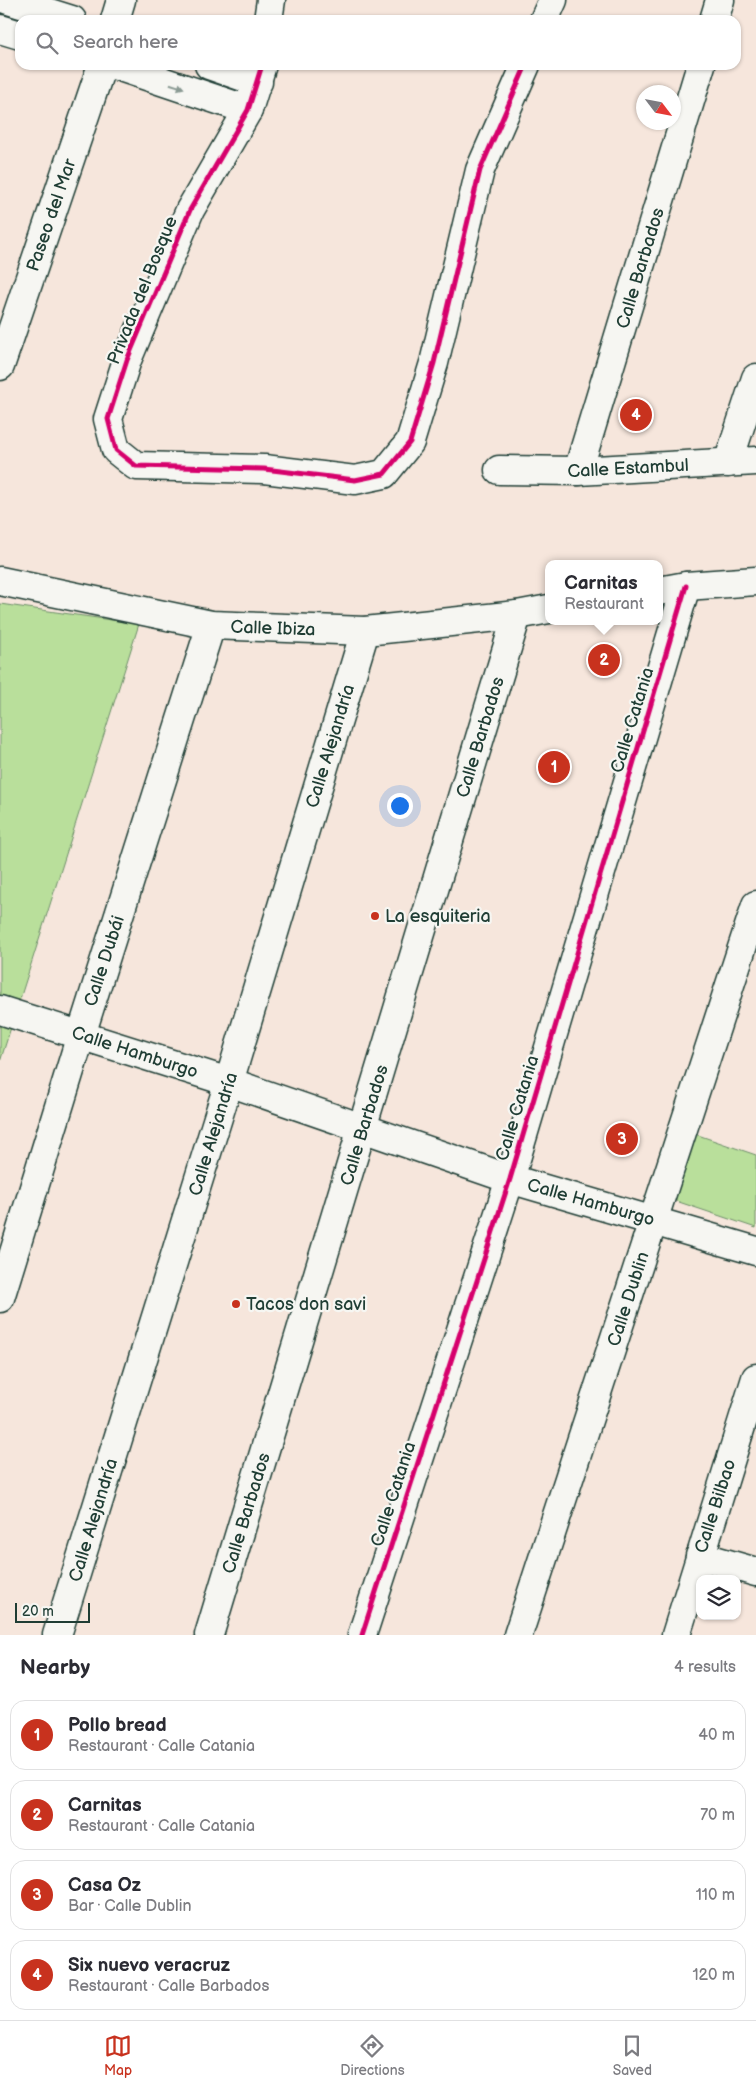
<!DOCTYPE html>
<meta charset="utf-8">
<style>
:root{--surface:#fff;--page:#f2f2f3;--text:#2b2b33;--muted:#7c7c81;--line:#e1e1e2;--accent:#c8321e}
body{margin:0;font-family:"Balsamiq Sans",sans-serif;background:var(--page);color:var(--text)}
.controls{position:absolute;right:15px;bottom:15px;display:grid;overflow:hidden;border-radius:10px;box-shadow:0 1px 4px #0004}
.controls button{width:45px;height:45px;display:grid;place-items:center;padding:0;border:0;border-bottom:1px solid var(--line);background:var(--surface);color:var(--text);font:25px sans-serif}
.compass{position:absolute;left:636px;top:85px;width:45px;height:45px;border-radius:50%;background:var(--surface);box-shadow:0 1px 4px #0004;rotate:122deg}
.scale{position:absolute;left:15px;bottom:12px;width:75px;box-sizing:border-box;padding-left:5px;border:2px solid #1f3d34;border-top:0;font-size:14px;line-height:18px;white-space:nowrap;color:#1f3d34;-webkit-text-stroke:4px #f6f6f2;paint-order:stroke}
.you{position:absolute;left:399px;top:805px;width:18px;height:18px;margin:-12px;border:4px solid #fff;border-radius:50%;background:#1a73e8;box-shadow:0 0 0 8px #1a73e833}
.badge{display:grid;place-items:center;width:32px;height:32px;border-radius:50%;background:var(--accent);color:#fff;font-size:16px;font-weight:700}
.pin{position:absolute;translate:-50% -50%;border:2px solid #fff;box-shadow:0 1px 5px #0006}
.popup{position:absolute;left:545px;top:560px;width:118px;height:65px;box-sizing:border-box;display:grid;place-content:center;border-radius:10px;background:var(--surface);filter:drop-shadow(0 1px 4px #0005);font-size:16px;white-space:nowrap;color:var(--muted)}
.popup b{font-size:19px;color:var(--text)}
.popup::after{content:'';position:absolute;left:50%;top:100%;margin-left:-10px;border:10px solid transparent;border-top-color:var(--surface)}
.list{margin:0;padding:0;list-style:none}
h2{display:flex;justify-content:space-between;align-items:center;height:65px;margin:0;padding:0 20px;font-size:21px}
h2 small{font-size:16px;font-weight:400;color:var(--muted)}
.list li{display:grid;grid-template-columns:32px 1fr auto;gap:15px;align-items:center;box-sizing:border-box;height:70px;margin:0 10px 10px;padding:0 10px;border:1px solid var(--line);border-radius:15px}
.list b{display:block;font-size:19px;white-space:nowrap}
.list p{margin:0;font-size:16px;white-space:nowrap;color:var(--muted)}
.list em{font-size:16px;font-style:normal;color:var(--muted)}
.icon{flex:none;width:28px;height:28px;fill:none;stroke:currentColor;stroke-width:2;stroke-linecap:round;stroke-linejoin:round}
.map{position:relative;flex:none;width:756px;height:1635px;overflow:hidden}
.search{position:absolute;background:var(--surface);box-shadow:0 1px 4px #0004;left:15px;right:15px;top:15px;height:55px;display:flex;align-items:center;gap:12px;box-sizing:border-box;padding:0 18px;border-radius:15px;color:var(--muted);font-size:19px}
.sheet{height:385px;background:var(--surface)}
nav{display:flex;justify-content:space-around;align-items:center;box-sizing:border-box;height:70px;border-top:1px solid var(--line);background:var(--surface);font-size:14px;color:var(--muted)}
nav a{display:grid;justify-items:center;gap:2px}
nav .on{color:var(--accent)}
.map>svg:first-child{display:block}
.green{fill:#b9df9b;stroke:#6c8e68}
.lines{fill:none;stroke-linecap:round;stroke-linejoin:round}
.minor-casing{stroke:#1f3d34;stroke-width:31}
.minor{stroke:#f6f6f2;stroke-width:28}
.cycleway-casing{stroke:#f6f6f2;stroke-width:8}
.cycleway{stroke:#d6006c;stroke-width:5}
.oneway{fill:#8a9a93}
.poi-dot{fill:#c8321e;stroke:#f6f6f2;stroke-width:2}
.labels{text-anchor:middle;stroke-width:4.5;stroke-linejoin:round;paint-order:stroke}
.street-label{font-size:18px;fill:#1f3d34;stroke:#f6f6f2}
.poi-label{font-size:18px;fill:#1f3d34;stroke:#f6f6f2;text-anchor:start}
</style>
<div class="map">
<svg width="756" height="1635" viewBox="0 0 756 1635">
<rect width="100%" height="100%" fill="#f6e6dc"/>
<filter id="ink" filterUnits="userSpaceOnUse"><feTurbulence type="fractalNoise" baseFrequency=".02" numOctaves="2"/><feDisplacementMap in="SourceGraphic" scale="10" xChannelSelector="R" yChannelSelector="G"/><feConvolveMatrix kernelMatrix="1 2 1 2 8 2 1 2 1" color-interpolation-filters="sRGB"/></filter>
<g filter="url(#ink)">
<g class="green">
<path d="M0 604 139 624 0 1062Z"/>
<path d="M692 1133 756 1155V1228L670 1199Z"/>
</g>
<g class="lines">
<defs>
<g id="minor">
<path d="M8 0 72 20"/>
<path d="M115 20 121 0"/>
<path d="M268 20 271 0"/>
<path d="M544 20 553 0"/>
<path d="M714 20 720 0"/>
<path d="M0 29 20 35"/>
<path d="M114 65 248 110"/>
<path d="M209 65 258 82"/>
<path d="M262 65 248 110 190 210 127 360 108 419 116 450 136 466 264 469 355 480 384 474 410 442 434 363 480 170 526 65"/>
<path d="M0 366 102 65"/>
<path d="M728 463 756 378"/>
<path d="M499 470 578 471 756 461"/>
<path d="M578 471 701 65"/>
<path d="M0 581 211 625 365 631 517 615 549 609"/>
<path d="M659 591 686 586 756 581"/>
<path d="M0 1010 229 1082 510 1179 756 1251"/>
<path d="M0 1298 81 1035 211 625"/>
<path d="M700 1556 756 1572"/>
<path d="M57 1635 229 1082 365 631"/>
<path d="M209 1635 517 615"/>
<path d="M362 1635 510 1179 686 586"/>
<path d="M518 1635 756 905"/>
<path d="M676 1635 756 1378"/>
</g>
</defs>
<use href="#minor" class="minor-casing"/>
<use href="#minor" class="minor"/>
<defs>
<g id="cycleway">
<path d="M262 65 248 110 190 210 127 360 108 419 116 450 136 466 264 469 355 480 384 474 410 442 434 363 480 170 526 65"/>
<path d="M362 1635 510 1179 686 586"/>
</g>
</defs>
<use href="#cycleway" class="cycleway-casing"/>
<use href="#cycleway" class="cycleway"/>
</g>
<defs><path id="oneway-solid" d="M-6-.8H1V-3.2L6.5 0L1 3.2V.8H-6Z" transform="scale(1.25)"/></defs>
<use class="oneway" href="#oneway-solid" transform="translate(177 86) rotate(18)"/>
</g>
<g class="poi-dot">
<circle cx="375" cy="916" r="5"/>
<circle cx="236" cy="1304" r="5"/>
</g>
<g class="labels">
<g class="street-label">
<text transform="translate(51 215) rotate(-71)" y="6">Paseo del Mar</text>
<text transform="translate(640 268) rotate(-73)" y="6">Calle Barbados</text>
<text transform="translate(142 290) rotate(-68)" y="6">Privada del Bosque</text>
<text transform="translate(628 468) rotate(-3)" y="6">Calle Estambul</text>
<text transform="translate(273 628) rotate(2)" y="6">Calle Ibiza</text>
<text transform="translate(632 720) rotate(-73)" y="6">Calle Catania</text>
<text transform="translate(480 737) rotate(-73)" y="6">Calle Barbados</text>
<text transform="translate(330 746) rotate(-73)" y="6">Calle Alejandría</text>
<text transform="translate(104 961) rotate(-72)" y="6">Calle Dubái</text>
<text transform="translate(135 1052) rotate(18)" y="6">Calle Hamburgo</text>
<text transform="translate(517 1108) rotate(-73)" y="6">Calle Catania</text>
<text transform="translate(364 1125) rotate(-73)" y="6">Calle Barbados</text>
<text transform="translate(213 1134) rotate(-73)" y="6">Calle Alejandría</text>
<text transform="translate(591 1202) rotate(16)" y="6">Calle Hamburgo</text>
<text transform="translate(628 1299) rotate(-72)" y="6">Calle Dublin</text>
<text transform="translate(393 1494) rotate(-72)" y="6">Calle Catania</text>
<text transform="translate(715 1506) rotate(-72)" y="6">Calle Bilbao</text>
<text transform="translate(246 1513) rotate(-73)" y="6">Calle Barbados</text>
<text transform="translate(93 1520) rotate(-73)" y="6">Calle Alejandría</text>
</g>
<g class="poi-label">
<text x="385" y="922">La esquiteria</text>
<text x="246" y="1310">Tacos don savi</text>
</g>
</g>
</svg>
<div class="controls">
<button><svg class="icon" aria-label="layers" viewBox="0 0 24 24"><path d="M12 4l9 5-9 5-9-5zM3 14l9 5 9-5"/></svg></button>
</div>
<svg class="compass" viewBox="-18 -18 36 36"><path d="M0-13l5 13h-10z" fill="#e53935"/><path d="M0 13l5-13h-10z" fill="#7c7c81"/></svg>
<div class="scale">20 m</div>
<div class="you"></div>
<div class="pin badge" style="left:554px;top:767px">1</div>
<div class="pin badge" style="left:604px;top:660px">2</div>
<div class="popup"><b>Carnitas</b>Restaurant</div>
<div class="pin badge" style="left:622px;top:1139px">3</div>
<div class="pin badge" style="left:636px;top:415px">4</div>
<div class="search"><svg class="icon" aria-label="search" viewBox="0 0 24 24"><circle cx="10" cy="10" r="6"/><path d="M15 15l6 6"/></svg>Search here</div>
</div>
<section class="sheet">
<h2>Nearby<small>4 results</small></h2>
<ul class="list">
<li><span class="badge">1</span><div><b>Pollo bread</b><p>Restaurant · Calle Catania</p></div><em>40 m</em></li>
<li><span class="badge">2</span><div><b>Carnitas</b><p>Restaurant · Calle Catania</p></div><em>70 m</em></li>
<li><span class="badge">3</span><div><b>Casa Oz</b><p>Bar · Calle Dublin</p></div><em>110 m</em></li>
<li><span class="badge">4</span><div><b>Six nuevo veracruz</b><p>Restaurant · Calle Barbados</p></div><em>120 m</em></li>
</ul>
</section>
<nav>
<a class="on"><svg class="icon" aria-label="map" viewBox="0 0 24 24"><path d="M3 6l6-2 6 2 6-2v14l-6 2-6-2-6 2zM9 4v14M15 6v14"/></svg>Map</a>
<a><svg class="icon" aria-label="directions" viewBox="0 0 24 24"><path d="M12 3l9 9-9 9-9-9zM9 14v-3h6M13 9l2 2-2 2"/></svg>Directions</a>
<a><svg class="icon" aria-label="saved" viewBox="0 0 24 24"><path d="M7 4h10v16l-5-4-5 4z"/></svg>Saved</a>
</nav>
